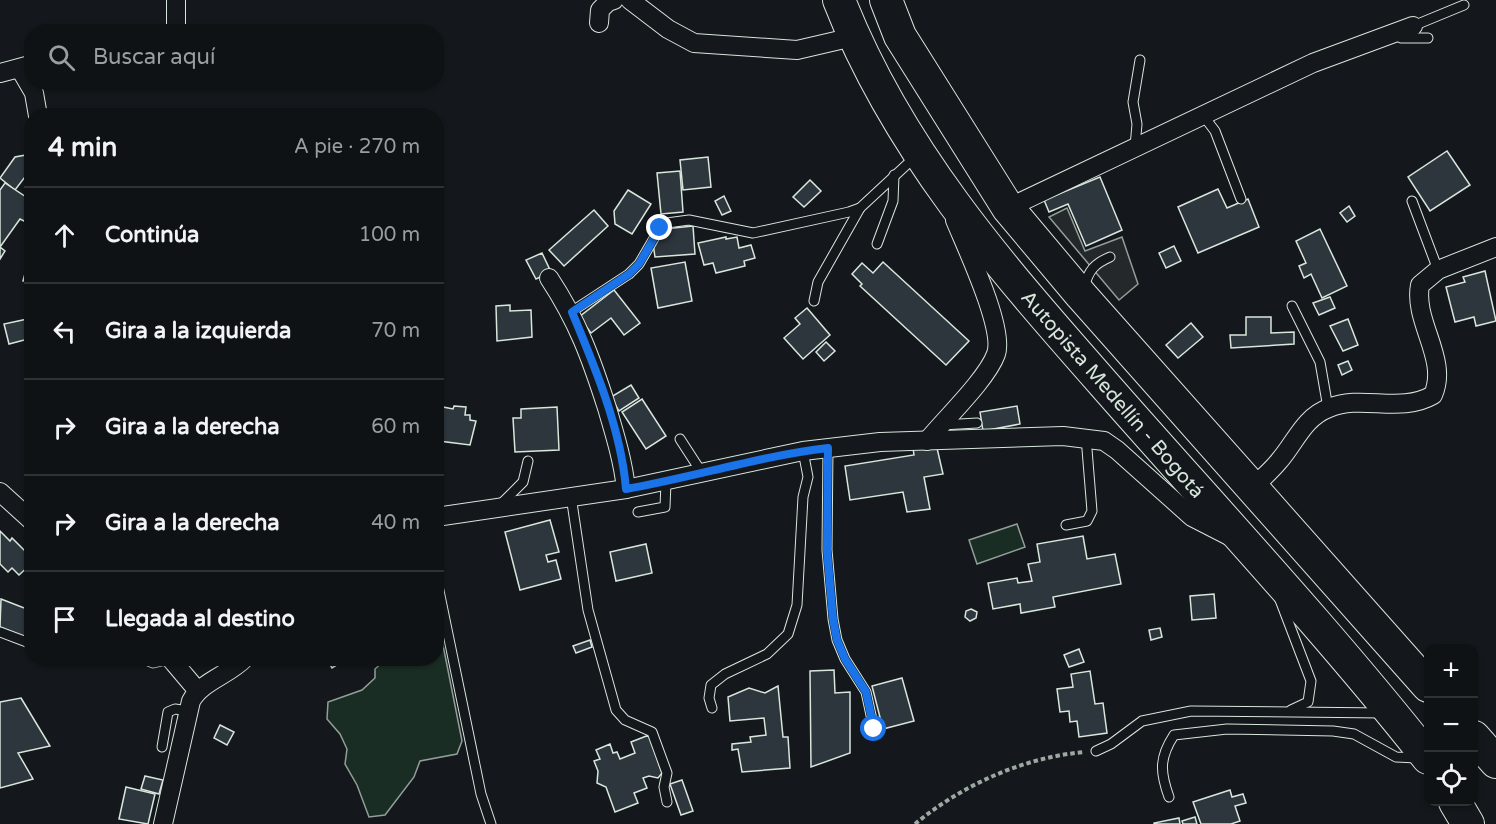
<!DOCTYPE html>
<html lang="es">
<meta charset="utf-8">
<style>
:root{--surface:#0f1215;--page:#1d2022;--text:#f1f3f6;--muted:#9b9ea0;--line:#2f3234}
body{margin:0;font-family:"Varela Round",sans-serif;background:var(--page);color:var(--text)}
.controls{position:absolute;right:18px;bottom:18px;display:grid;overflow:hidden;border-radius:12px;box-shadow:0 2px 4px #0004}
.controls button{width:54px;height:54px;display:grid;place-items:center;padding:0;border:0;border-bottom:2px solid var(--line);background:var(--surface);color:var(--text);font:30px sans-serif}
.stop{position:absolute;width:18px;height:18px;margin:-14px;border:4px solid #1a73e8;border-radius:50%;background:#fff}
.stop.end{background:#1a73e8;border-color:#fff;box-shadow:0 2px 6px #0008}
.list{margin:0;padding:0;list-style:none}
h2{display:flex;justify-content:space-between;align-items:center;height:78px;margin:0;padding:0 24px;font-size:26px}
h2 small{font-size:20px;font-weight:400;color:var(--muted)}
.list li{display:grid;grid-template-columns:39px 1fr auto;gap:18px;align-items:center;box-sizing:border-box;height:96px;padding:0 24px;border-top:2px solid var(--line)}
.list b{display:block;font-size:22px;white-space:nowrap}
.list em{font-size:20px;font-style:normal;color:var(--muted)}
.icon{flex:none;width:33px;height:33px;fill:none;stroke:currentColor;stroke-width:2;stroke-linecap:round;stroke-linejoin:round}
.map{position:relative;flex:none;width:1496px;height:824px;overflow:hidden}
.search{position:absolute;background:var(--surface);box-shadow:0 2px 4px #0004;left:24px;top:24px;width:420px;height:66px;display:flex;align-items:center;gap:15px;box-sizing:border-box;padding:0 21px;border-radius:24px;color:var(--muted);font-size:22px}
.panel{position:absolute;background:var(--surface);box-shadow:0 2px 4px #0004;left:24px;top:108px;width:420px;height:558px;border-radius:24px}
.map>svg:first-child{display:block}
.green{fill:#1a2d24;stroke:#939e99;stroke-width:1.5}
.parking{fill:#24282b;stroke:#939e99;stroke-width:1.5}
.building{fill:#2c363c;stroke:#d8e6dc;stroke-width:1.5}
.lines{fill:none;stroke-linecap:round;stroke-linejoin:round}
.lane-casing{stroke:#d8e6dc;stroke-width:11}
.street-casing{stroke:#d8e6dc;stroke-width:20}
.highway-casing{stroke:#d8e6dc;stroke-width:34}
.path{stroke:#9da8a2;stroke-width:4;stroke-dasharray:4.5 3;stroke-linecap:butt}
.lane{stroke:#14181c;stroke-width:9}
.street{stroke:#14181c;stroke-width:18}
.highway{stroke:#14181c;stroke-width:32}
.route{stroke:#1a73e8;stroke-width:8}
.labels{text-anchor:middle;stroke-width:4.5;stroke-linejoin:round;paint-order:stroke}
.street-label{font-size:20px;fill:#d8e6dc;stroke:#14181c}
</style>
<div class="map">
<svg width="1496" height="824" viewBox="0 0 1496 824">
<rect width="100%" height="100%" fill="#14181c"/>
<g class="green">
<path d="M1017 524 1025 547 977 564 969 540Z"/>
<path d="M437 637 442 640 462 741 457 754 420 761 414 777 385 815 369 817 357 785 345 764 347 749 340 734 327 719 328 702 362 690 375 678V669L386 659 436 658Z"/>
</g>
<path class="parking" d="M1067 208 1085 251 1122 237 1138 284 1119 300 1049 217Z"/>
<g class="building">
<path d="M1447 151 1470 185 1430 211 1408 177Z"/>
<path d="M26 155 28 173 15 190 0 178 15 157Z"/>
<path d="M708 157 711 187 683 190 680 160Z"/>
<path d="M680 171 683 212 661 214 657 173Z"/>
<path d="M1100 177 1122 230 1086 246 1068 204 1049 212 1044 200Z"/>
<path d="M810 180 821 191 804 207 793 197Z"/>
<path d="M5 183 32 201V210L24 221 20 219 0 247 5 251 0 259V190Z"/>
<path d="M1218 189 1227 208 1248 199 1259 227 1198 253 1178 207Z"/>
<path d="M628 190 651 204 632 234 615 224 614 211Z"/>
<path d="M724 196 731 211 722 215 715 201Z"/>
<path d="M1349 206 1355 216 1347 222 1340 213Z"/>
<path d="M594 210 608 226 564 266 549 250Z"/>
<path d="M693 226 695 254 655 257 653 243 664 229Z"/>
<path d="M1320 229 1347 286 1322 298 1311 274 1304 278 1299 266 1306 263 1296 241Z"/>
<path d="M726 237V239L737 237 739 248 751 245 755 258 744 261 745 266 716 273 713 263 704 265 698 243Z"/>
<path d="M1174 246 1181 261 1166 268 1159 253Z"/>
<path d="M32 249V278L30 282 23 281Z"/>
<path d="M542 253 551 272 536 279 526 260Z"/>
<path d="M685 262 692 301 658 308 651 268Z"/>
<path d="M883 262 969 341 946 365 860 286 862 284 852 274 862 263 873 273Z"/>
<path d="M1485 271 1496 321 1476 326 1474 317 1455 322 1446 287 1465 282 1463 277Z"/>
<path d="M614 290 640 323 624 335 611 318 591 333 579 317Z"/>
<path d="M1330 297 1335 308 1319 315 1313 303Z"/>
<path d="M510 305V311L531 310 532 337 497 341 496 306Z"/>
<path d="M807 308 830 335 803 359 784 338 800 324 795 318Z"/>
<path d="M1246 317H1271V333L1294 332V344L1231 348 1230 335H1246Z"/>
<path d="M32 318V338L9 344 4 324Z"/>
<path d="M1348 319 1358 345 1343 351 1330 326Z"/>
<path d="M1191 323 1203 337 1178 358 1166 345Z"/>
<path d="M826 342 835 351 824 361 816 352Z"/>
<path d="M1348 361 1352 370 1342 375 1338 365Z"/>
<path d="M631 385 639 398 619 411 611 397Z"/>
<path d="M642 399 666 436 646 449 622 412Z"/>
<path d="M454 406 466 407 465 415H470V420L476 421 470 445 439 441 443 407 453 409Z"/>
<path d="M1017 406 1020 424 983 431 980 412Z"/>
<path d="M557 407 559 450 515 452 513 418H521V409Z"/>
<path d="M913 448H937L943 474 924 477 930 509 907 512 903 492 850 500 845 466 914 455Z"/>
<path d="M550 520 559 552 546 555 548 562 556 560 561 579 520 590 505 532Z"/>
<path d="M0 531 10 541 12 538 32 558V563L19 575 12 568 8 572 0 564Z"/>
<path d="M1083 536 1087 559 1115 554 1121 584 1053 597 1055 607 1021 613 1020 604 993 609 988 583 1017 578 1018 583 1032 581 1028 564 1040 562 1037 544Z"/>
<path d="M646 544 652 573 616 581 610 552Z"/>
<path d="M1214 594 1216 618 1192 620 1190 596Z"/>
<path d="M1 599 32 611 30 640 0 627Z"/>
<path d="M971 609 977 612 976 618 970 621 965 617 966 611Z"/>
<path d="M1160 628 1162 637 1151 640 1149 630Z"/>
<path d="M590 640 592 647 576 653 573 646Z"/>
<path d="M1079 649 1084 662 1069 667 1064 655Z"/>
<path d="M326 658H341L343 661 332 668Z"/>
<path d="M834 670 835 693 850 692V753L811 767 810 671Z"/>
<path d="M1090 671 1095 704 1103 703 1107 733 1079 737 1077 721 1070 722 1069 711 1060 712 1057 689 1073 687 1071 674Z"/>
<path d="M902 678 914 721 883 729 872 686Z"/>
<path d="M778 686 783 737H788L790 768 742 772 738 749 732 750V744L751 742 750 737 766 735 764 718 730 721 728 697 749 688 765 693Z"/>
<path d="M21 698 50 746 18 753 33 779 0 788V702Z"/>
<path d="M220 725 234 732 227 745 214 738Z"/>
<path d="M649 735 662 773 658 778 649 776 643 778 647 788 634 793 638 803 615 812 606 787 597 783 598 771 594 761 600 759 596 750 610 744 613 753 617 752 620 759 635 753 631 742Z"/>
<path d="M145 776 163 780 159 794 141 789Z"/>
<path d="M682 780 693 811 681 815 670 784Z"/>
<path d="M126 787 155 794 148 824 119 819Z"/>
<path d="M1230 790 1232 797 1243 794 1246 803 1235 806 1240 821 1231 824H1201L1193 802Z"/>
<path d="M1195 817 1197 824H1183L1182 821Z"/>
<path d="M1179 818 1180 824H1154V823Z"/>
</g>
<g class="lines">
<defs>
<g id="lane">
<path d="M1413 26 1464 5"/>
<path d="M1395 34 1401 38H1428"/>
<path d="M1202 114 1215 131 1241 199"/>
<path d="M1135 147 1137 124 1133 102 1140 60"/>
<path d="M1412 201 1438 270"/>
<path d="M877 244 893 201 894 175"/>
<path d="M1084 287C1089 270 1094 264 1110 257"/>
<path d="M814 301 818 282 860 208"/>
<path d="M1292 306 1320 362 1328 408"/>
<path d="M571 312 629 274 639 264 660 228 667 223 689 220 753 233 849 212 860 208 916 156"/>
<path d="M942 425 977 423"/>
<path d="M680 439 702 473"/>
<path d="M828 448 827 550 833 619 837 640 845 659 866 692 874 729"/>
<path d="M571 496 588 610 616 710 625 720 652 732 667 773 664 787 667 802"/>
<path d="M501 504 523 482 528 461"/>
<path d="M638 512 665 507 666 482"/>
<path d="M1066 525 1087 521 1092 511 1086 437"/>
<path d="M31 575H32"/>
<path d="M436 576 481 794 491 824"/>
<path d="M1280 600 1311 681 1308 702 1291 710"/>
<path d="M0 632 32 644"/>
<path d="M141 658 153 663 170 659"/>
<path d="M712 708 709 698 711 685 725 674 767 654 788 634 797 605 803 497 808 477 803 451"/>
<path d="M162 747 168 712 175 709 189 711"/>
<path d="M1096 751 1111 744 1142 721 1191 711 1384 713"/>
<path d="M1169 797C1160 772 1159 758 1174 735L1227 729 1333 731 1354 734 1396 757 1417 758"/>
</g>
<g id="street">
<path d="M630 0 668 29 694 43 797 50 853 37"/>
<path d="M599 23 600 10 608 2 614 0"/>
<path d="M176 32V0"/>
<path d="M20 69 34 93 38 116"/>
<path d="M0 73 30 65"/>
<path d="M1008 208 1313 63 1413 26"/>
<path d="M549 278C578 322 591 358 607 408 615 435 623 461 626 489"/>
<path d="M927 441C945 419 987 379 996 354 1005 329 966 247 955 220"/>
<path d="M1253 488C1261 479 1271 471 1279 461 1295 443 1304 417 1329 408 1362 394 1400 414 1433 395 1449 359 1413 322 1420 285L1438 270 1496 247"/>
<path d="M0 492 32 521"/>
<path d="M436 517 626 489 803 451 880 442 1063 436 1104 441 1117 450 1192 517 1231 537"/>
<path d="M170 658 197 690"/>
<path d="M163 824 191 701C202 681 229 675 245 658"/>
</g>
<g id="highway">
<path d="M839 0C900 156 1008 275 1117 399 1222 518 1330 634 1428 758"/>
<path d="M886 0 900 36 1008 208 1081 295 1428 686"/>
<path d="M1474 737 1496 762"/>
<path d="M1455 802 1468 824"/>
</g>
</defs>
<use href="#lane" class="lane-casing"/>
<use href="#street" class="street-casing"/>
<use href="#highway" class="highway-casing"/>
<path class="path" d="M915 824C962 785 1024 757 1085 752"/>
<use href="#lane" class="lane"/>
<use href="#street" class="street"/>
<use href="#highway" class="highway"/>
</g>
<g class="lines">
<path class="route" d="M660 228 639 264 629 274 572 312C595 367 621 429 626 489 694 477 760 456 828 448L827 550 833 619 837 640 845 659 866 692 874 729"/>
</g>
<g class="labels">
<g class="street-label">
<text transform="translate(1113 394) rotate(49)" y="7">Autopista Medellín - Bogotá</text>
</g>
</g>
</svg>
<div class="controls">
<button>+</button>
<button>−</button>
<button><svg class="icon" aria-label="locate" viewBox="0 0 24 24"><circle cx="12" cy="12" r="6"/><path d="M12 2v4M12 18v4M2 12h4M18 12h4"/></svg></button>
</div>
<div class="stop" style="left:874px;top:729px"></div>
<div class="stop end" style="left:660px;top:228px"></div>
<div class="search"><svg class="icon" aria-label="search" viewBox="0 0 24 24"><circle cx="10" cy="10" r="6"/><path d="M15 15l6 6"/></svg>Buscar aquí</div>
<section class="panel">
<h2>4 min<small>A pie · 270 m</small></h2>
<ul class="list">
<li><svg class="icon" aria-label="ahead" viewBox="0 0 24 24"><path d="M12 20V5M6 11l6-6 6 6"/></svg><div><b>Continúa</b></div><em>100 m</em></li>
<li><svg class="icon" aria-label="left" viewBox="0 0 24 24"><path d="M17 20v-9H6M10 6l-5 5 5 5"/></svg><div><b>Gira a la izquierda</b></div><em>70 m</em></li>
<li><svg class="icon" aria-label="right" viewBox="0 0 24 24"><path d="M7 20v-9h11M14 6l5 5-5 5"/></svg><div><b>Gira a la derecha</b></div><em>60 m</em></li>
<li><svg class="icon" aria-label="right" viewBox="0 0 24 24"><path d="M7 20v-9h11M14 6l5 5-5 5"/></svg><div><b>Gira a la derecha</b></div><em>40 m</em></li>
<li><svg class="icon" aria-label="arrive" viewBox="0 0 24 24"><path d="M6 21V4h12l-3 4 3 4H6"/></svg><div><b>Llegada al destino</b></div></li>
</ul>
</section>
</div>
